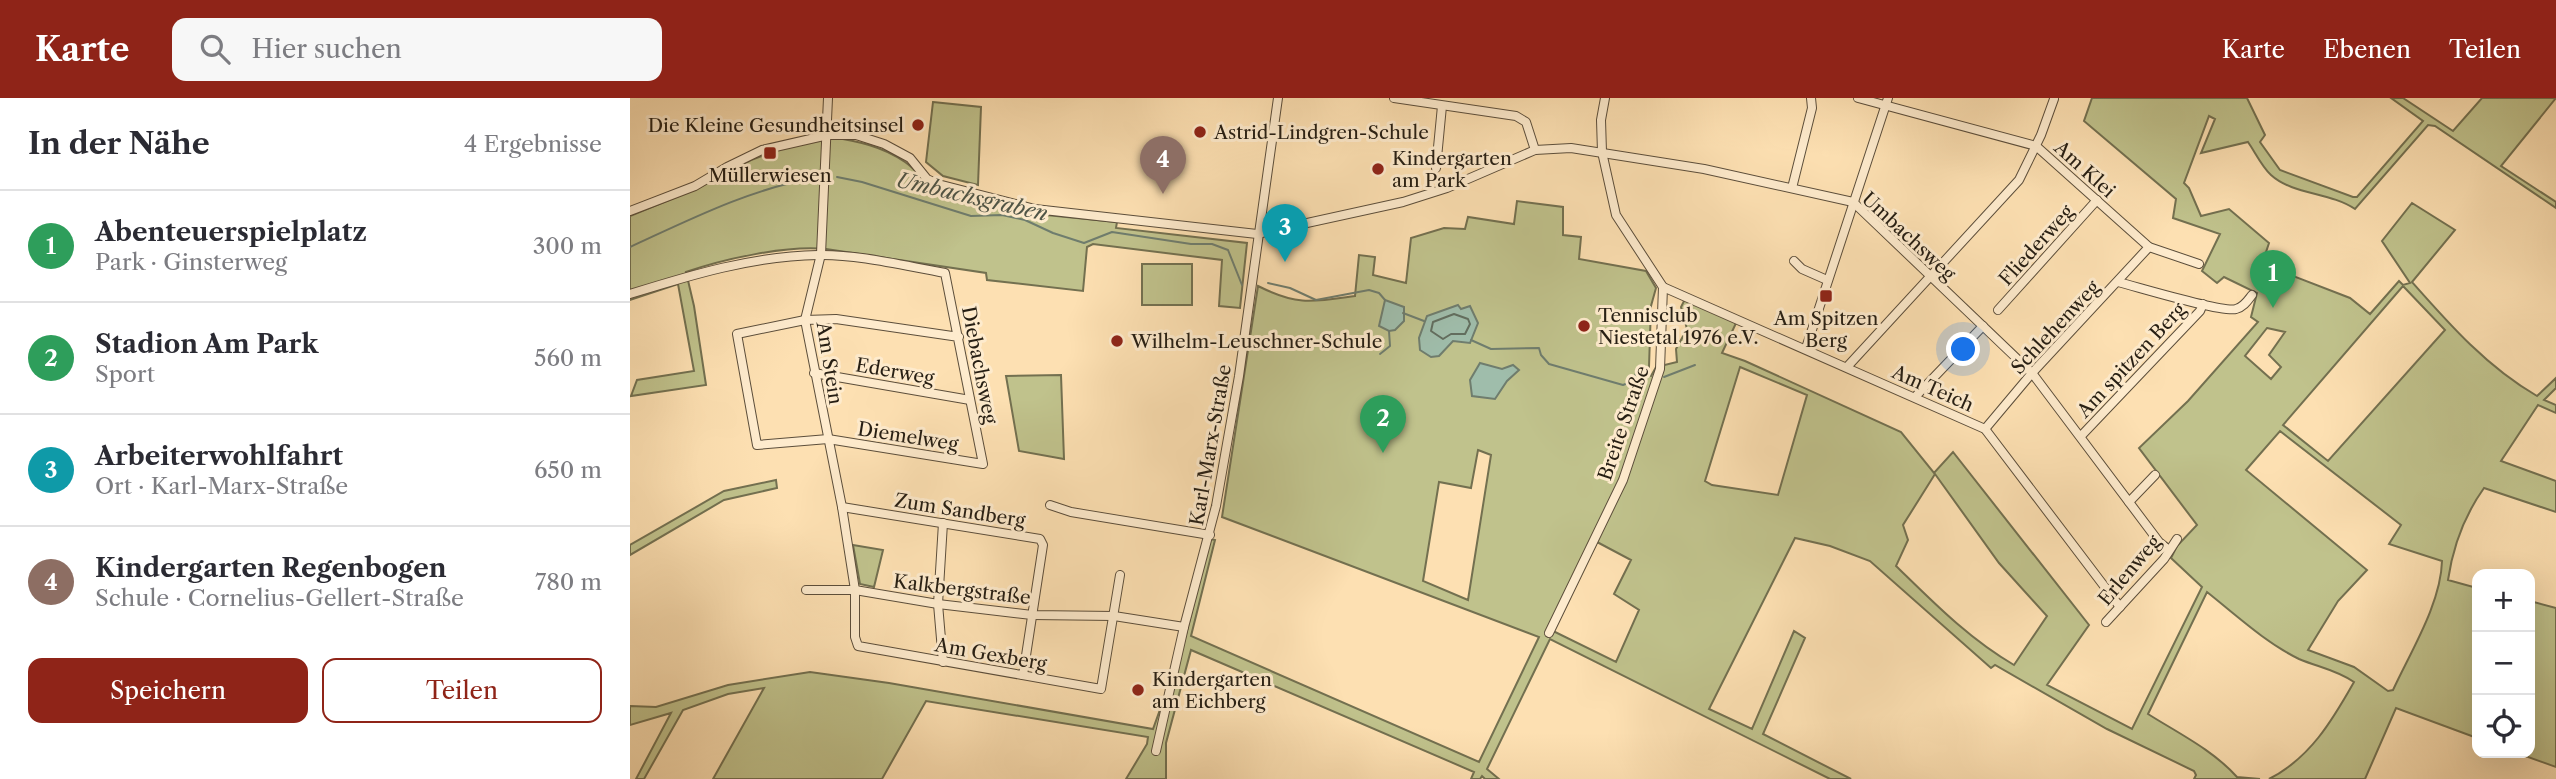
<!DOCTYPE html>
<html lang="de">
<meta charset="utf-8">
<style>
:root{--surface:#fff;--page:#f7f7f7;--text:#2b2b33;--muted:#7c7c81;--line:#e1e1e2;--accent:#8f2418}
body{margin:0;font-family:"Libre Caslon Text",serif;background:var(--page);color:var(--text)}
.controls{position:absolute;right:21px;bottom:21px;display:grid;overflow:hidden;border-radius:14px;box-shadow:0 7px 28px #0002}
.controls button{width:63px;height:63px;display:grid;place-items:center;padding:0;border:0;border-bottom:2px solid var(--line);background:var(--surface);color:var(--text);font:35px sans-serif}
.you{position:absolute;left:1334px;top:252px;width:24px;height:24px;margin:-18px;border:5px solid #fff;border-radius:50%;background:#1a73e8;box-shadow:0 0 0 10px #1a73e833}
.badge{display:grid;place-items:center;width:46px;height:46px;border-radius:50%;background:var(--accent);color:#fff;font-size:23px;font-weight:700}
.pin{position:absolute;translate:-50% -58px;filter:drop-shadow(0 2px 4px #0008)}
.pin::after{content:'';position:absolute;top:37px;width:24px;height:21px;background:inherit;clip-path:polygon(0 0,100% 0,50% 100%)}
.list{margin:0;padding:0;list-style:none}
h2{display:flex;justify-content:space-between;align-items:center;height:91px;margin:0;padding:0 28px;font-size:30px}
h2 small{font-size:23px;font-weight:400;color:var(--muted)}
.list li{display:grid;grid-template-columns:46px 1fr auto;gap:21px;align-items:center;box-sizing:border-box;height:112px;padding:0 28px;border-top:2px solid var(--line)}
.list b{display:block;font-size:26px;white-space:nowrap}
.list p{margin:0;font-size:23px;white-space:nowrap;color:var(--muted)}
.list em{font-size:23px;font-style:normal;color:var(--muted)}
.actions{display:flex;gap:14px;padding:21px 28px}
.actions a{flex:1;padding:16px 0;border:2px solid var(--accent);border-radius:14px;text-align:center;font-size:24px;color:var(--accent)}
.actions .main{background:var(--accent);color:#fff}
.icon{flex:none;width:38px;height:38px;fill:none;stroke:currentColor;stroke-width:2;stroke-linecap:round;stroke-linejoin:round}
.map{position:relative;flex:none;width:1926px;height:681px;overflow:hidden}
header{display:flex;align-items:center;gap:42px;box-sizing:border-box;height:98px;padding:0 35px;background:var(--accent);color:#fff}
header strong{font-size:33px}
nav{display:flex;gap:38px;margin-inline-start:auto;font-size:24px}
.search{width:490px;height:63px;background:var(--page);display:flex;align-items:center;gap:18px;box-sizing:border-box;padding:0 24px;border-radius:14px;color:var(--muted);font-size:26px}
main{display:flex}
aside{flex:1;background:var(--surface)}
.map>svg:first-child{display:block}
.green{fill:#c0c28c;stroke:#737050;stroke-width:2;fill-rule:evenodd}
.water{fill:#9fbdab;stroke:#6f7d6e;stroke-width:2}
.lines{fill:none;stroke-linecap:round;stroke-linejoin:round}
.shore{stroke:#626e5f;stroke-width:2}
.stream{stroke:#6f7d6e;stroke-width:2}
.minor-casing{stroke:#5c4e3b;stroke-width:10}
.minor{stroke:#feebcd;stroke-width:8}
.poi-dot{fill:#8f2418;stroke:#feebcd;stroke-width:2.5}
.labels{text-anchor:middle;stroke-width:6;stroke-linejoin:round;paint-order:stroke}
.poi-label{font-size:19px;fill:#261e13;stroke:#feebcd;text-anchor:start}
.street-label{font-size:19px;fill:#261e13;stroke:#feebcd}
.water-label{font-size:21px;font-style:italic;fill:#505648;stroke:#feebcd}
</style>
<header>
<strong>Karte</strong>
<div class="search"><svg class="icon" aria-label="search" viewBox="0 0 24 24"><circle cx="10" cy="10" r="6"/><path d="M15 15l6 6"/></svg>Hier suchen</div>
<nav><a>Karte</a><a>Ebenen</a><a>Teilen</a></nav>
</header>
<main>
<aside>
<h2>In der Nähe<small>4 Ergebnisse</small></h2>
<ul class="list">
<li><span class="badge" style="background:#2e9e5b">1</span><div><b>Abenteuerspielplatz</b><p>Park · Ginsterweg</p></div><em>300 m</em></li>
<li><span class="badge" style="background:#2e9e5b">2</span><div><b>Stadion Am Park</b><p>Sport</p></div><em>560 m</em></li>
<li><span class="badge" style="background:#0f9aa8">3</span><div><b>Arbeiterwohlfahrt</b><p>Ort · Karl-Marx-Straße</p></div><em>650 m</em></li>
<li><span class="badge" style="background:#8d6e63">4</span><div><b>Kindergarten Regenbogen</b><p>Schule · Cornelius-Gellert-Straße</p></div><em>780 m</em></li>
</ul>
<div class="actions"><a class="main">Speichern</a><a>Teilen</a></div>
</aside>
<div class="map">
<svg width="1926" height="681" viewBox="0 0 1926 681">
<rect width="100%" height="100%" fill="#fde0b2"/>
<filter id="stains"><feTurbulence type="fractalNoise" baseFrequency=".00286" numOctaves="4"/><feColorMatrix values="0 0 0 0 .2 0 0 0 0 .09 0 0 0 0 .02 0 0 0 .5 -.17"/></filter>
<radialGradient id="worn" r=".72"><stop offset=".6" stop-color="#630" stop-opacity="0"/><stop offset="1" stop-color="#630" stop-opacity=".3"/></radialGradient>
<g class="green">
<path d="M1462 0H1617L1635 37 1630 44 1650 72 1723 99H1727L1793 23 1761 0H1773L1823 33 1852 0H1926L1871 68 1926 104V110L1805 28 1798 27 1725 111C1700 94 1663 97 1641 77 1632 69 1625 54 1618 44L1571 55 1585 21 1579 18 1554 85 1559 90 1571 118 1599 111 1639 145 1632 166 1720 200 1740 216 1769 183 1773 187 1780 185 1752 143 1782 105 1825 132 1782 184C1820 227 1857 269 1907 298L1926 280V290L1914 302 1926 307V315L1908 307 1871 363 1926 383V414L1854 390C1834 418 1823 448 1818 482L1847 490V640L1766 610 1735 681H1639C1680 660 1702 623 1724 584 1707 572 1688 569 1669 561 1636 545 1606 517 1577 494L1518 616C1548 635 1583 652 1607 679L1630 681H1564L1566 677 1564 673 1477 631 1365 567 1361 570 1240 463 1200 448 1165 440 1079 611 1122 631 1164 533 1175 540 1133 636 1221 681H1200L920 541 857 671 869 681H855L852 678 850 681H841L844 674 561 552 536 645V681H496L517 646 518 639 296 603 252 681H83L134 590 98 596 53 612 14 681H6L41 615 0 627V608L26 609 98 587 180 574 259 585 523 631 532 606 540 600 580 441 585 442 561 538 849 664 909 539 592 419 628 188C668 208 682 204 725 198L729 157 745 159 743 177 776 185 781 140 814 130 835 131 838 119 884 126 887 103 933 109V137L951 139 949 161 1016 173 1026 190 1021 208 1019 269 1008 272 1021 278 1026 269 1047 264 1046 251 1057 231 1051 209 1055 201 1107 223 1092 255 1115 263 1271 334 1304 375 1323 354 1459 527 1417 587 1502 631 1572 489 1541 460 1547 448 1567 427 1509 350 1558 303 1628 224 1621 219 1627 195 1594 179 1587 185 1572 173 1590 136 1543 120 1546 101 1454 23ZM1773 188 1815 232 1698 363 1653 327ZM1637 230 1655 234 1639 257 1651 269 1641 281 1615 258ZM1110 269 1177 297 1148 397 1082 387 1075 383ZM1650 333 1771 427 1759 446 1812 463C1811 505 1781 553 1763 592L1758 593 1724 569 1678 552 1708 503 1737 472 1616 372ZM848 352 861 357 838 502 793 483 809 384 841 390ZM1305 376 1369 465 1417 518 1384 567C1339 541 1303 504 1266 468L1278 442 1273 427ZM967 444 1001 462 984 496 1009 512 986 564 923 533Z"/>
<path d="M303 4 351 9 348 87 313 78 296 64Z"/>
<path d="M200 39C227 43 252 48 275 64 288 73 295 86 310 93L406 116 487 124 486 130 617 145 610 210 589 208 592 162 463 146 457 149 453 193 357 182 356 175 196 151C156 147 94 161 56 174L64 208 76 287 1 298 7 282 64 273 48 186 0 202V118L68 90 121 62 150 51Z"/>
<rect x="512" y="166" width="50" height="41"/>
<path d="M431 277 434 361 389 353 376 278Z"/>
<path d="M146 382 147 390 94 402 0 457V447L94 393Z"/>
<path d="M223 447 253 452 244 489 230 486Z"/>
<path d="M1900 503 1926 510V669L1887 655H1900Z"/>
</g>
<g class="water">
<path d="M755 202 774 209V223L765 232 759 233 749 228Z"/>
<path d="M828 207 831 211 840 208 848 225 840 245 823 243 809 258 801 259 790 252 789 240 797 218Z"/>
<path d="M850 265 872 271 883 267 889 272 877 283 865 301 842 298 840 282Z"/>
</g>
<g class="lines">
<path class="shore" d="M824 216 838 221 840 226 835 236H821L813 241 801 233 803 224Z"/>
<g class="stream">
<path d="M207 79 232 84 341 118 372 117 395 122 423 135 454 145 482 134 561 146H582L598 152 612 187"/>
<path d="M0 149C59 122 120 91 184 80"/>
<path d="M638 185 660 190 686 202 739 192 749 195 755 202"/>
<path d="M773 215 794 223"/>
<path d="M841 242 861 251 909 250 911 257 919 266 993 287 1003 283 1006 275"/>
<path d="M750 256 760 248 759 233"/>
<path d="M1034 279 1065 267"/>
</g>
<defs>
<g id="minor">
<path d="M198 0 191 156 175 222 212 409 225 492V539L228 548 471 591 490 477"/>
<path d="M764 0 886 18 896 24 905 52"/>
<path d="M1228 0 1406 48 1519 149 1569 166"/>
<path d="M806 70 812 8"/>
<path d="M1162 90 1182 10 1181 0"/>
<path d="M0 113 65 88 97 69 132 52 198 37H226L254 46 280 60 297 81 308 86 405 111 627 136 773 104 817 90 905 52 941 50 1074 71 1223 104 1402 275 1529 444 1539 452"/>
<path d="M1164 163 1172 171 1197 182"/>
<path d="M1488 184C1508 189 1593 215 1606 211 1614 209 1618 202 1622 197"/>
<path d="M1033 189 1355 331 1490 509"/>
<path d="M0 196C61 177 123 158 188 157 228 156 275 168 315 175L353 366 198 341 127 347 107 236 175 222 206 221 329 239"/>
<path d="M1368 212 1467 102"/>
<path d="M1176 250 1258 0"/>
<path d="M1217 269 1389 82 1411 37 1424 1"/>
<path d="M184 275 340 302"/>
<path d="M1285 299 1353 228"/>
<path d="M1355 331 1402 275 1519 149"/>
<path d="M1451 338 1570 213 1573 206"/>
<path d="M1499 404 1525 377"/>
<path d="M420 407 441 414 580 437"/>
<path d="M212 409 410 441 413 447 393 577"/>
<path d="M176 492H225L308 506 402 517 484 518 554 529"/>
<path d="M1476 524 1534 461 1547 441"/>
<path d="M919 535 993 382 1030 271 1033 189 986 117 972 54 971 22 975 0"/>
<path d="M313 564 308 506 313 425"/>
<path d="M526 653 554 529 586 408 609 278 648 0"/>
</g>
</defs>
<use href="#minor" class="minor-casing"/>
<use href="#minor" class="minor"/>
</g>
<g class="poi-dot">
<circle cx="288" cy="27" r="7"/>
<circle cx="570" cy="34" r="7"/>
<rect x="133" y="48" width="14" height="14" rx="3.5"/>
<circle cx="748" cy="71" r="7"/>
<rect x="1189" y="191" width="14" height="14" rx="3.5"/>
<circle cx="954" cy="228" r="7"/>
<circle cx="487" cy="243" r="7"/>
<circle cx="508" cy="592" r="7"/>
</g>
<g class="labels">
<g class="poi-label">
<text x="274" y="34" text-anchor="end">Die Kleine Gesundheitsinsel</text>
<text x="584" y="41">Astrid-Lindgren-Schule</text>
<text x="762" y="67">Kindergarten<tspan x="762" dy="22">am Park</tspan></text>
<text x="140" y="84" text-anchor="middle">Müllerwiesen</text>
<text x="968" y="224">Tennisclub<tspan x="968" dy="22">Niestetal 1976 e.V.</tspan></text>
<text x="1196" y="227" text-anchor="middle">Am Spitzen<tspan x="1196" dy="22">Berg</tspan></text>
<text x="501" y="250">Wilhelm-Leuschner-Schule</text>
<text x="522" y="588">Kindergarten<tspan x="522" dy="22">am Eichberg</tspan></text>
</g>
<g class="street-label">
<text transform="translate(1455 71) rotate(42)" y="7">Am Klei</text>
<text transform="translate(1279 138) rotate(43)" y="7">Umbachsweg</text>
<text transform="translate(1406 147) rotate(-48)" y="7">Fliederweg</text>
<text transform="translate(1425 229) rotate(-47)" y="7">Schlehenweg</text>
<text transform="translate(1501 262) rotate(-47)" y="7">Am spitzen Berg</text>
<text transform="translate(200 265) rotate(81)" y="7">Am Stein</text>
<text transform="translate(350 267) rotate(79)" y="7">Diebachsweg</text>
<text transform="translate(265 273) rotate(10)" y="7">Ederweg</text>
<text transform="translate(1303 290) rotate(24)" y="7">Am Teich</text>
<text transform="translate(993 325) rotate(-71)" y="7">Breite Straße</text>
<text transform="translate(278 338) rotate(9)" y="7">Diemelweg</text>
<text transform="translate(580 347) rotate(-80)" y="7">Karl-Marx-Straße</text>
<text transform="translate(330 412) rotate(9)" y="7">Zum Sandberg</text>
<text transform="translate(1499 472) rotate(-50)" y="7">Erlenweg</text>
<text transform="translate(332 491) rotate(7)" y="7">Kalkbergstraße</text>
<text transform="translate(361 556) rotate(10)" y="7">Am Gexberg</text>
</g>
<g class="water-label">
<text transform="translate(342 99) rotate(13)" y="7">Umbachsgraben</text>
</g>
</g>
<rect width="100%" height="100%" filter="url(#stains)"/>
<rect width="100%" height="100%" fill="url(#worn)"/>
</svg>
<div class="controls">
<button>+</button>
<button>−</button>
<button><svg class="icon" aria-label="locate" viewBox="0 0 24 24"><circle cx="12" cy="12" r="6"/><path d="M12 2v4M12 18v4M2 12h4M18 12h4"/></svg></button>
</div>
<div class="you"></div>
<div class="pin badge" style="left:1643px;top:210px;background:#2e9e5b">1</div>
<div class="pin badge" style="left:753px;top:355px;background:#2e9e5b">2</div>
<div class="pin badge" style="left:655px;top:164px;background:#0f9aa8">3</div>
<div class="pin badge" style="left:533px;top:96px;background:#8d6e63">4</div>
</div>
</main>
